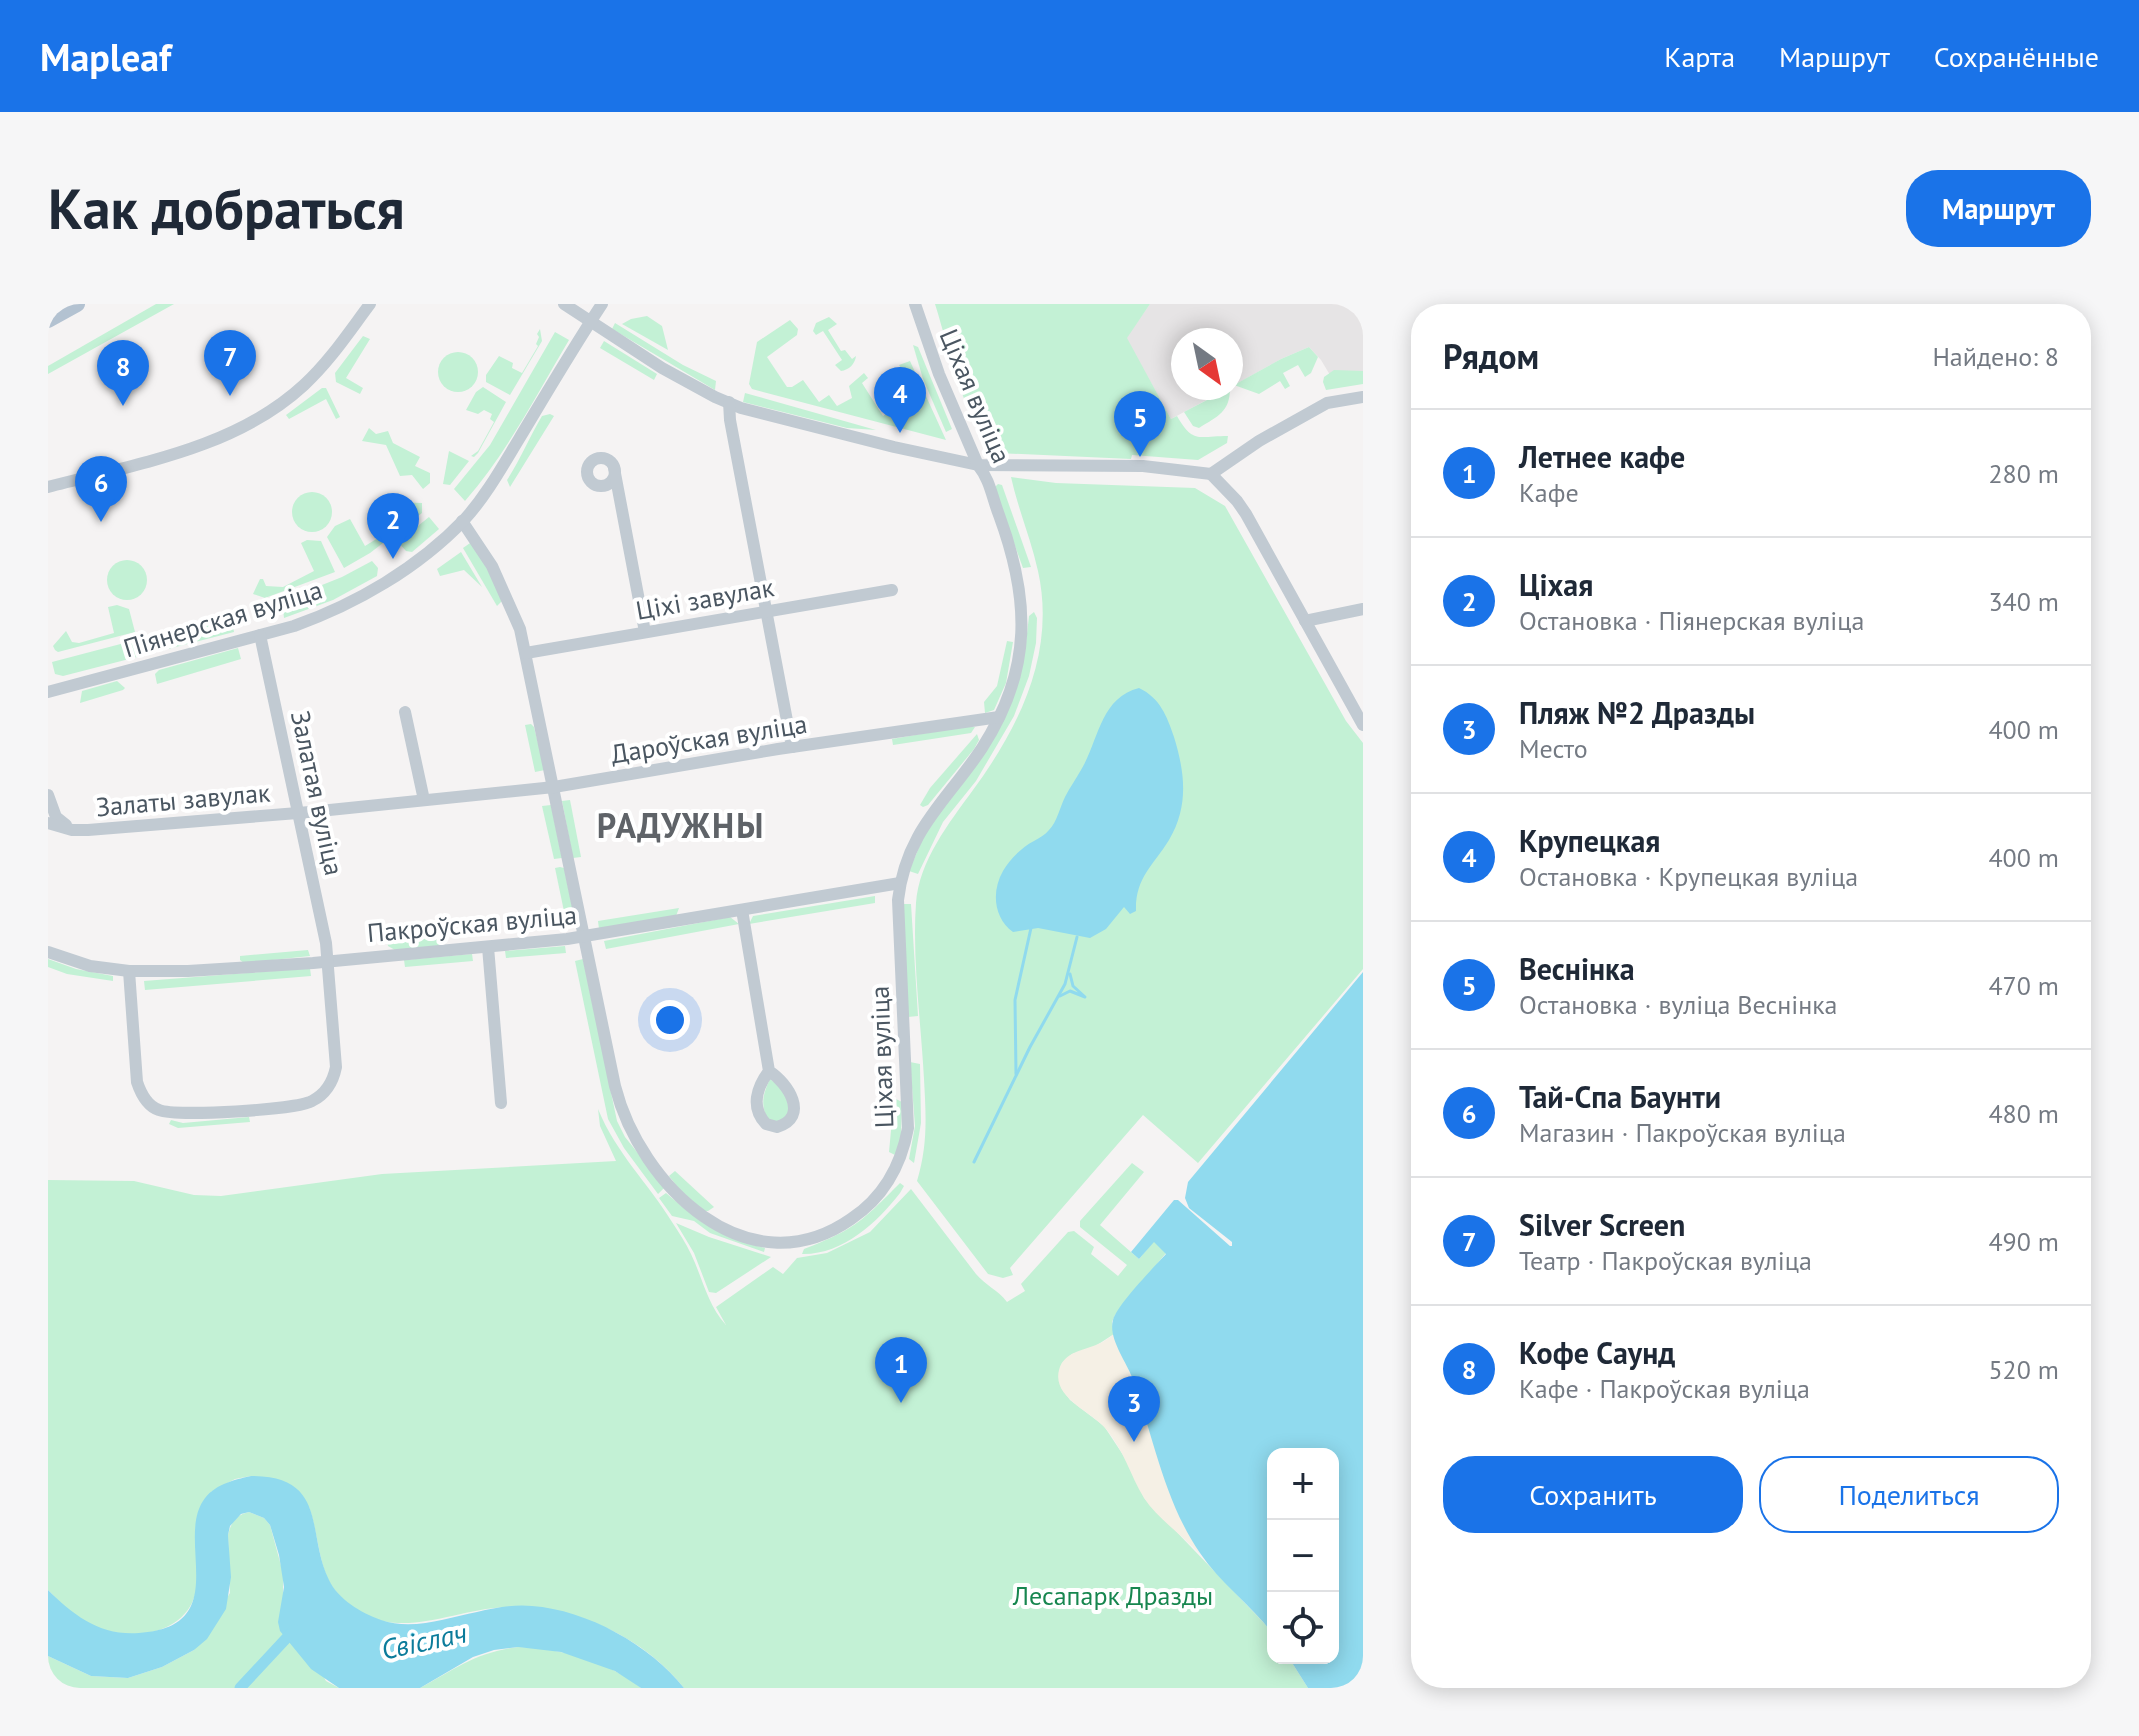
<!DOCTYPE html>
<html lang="ru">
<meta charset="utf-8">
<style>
:root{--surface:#fff;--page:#f6f6f7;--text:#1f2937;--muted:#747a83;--line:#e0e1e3;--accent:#1a73e8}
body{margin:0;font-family:"PT Sans",sans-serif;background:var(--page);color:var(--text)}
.controls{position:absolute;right:24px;bottom:24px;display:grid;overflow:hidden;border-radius:16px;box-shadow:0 4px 20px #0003}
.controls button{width:72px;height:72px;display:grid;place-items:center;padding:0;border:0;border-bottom:2px solid var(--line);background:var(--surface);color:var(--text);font:40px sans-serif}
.compass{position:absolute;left:1123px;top:24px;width:72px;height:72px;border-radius:50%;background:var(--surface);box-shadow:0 4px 20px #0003;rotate:147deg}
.you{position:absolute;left:622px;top:716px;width:28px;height:28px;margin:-20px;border:6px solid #fff;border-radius:50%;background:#1a73e8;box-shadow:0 0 0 12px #1a73e833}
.badge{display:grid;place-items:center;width:52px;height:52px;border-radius:50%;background:var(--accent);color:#fff;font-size:26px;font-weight:700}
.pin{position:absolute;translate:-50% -66px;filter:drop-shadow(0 2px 4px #0008)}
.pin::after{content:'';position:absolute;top:42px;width:28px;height:24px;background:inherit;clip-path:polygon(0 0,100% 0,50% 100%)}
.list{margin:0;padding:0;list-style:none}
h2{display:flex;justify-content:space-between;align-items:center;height:104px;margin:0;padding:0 32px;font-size:34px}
h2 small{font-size:26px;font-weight:400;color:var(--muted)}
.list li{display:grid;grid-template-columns:52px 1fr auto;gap:24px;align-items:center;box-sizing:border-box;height:128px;padding:0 32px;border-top:2px solid var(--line)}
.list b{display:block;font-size:30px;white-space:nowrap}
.list p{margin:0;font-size:26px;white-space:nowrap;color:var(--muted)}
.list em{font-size:26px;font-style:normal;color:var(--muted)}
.actions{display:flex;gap:16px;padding:24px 32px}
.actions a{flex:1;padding:18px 0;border:2px solid var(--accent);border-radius:32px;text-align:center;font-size:28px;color:var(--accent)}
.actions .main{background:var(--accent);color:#fff}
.icon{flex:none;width:44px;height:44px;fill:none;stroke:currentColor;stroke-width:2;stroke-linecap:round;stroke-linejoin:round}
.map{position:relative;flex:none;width:1315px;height:1384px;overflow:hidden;border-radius:32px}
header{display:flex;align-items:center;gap:48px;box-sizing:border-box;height:112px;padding:0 40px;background:var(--accent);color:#fff}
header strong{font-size:38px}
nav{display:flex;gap:44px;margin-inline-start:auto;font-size:28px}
.intro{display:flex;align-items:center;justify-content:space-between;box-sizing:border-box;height:192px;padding:0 48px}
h1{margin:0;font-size:56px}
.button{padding:20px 36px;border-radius:32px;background:var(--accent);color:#fff;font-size:28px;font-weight:700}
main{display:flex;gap:48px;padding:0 48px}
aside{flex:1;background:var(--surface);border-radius:32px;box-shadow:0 4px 20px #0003}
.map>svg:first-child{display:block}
.education{fill:#e6e4e5}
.green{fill:#c3f1d5}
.sand{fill:#f5f0e5}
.water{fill:#90daee}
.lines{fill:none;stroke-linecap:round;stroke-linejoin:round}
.stream{stroke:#90daee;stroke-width:3}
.canal{stroke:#90daee;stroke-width:11}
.minor{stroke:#c1cad2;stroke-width:12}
.major{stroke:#b3c2d1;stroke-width:16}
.labels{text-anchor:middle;stroke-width:8;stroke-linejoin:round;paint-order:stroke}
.street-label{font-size:26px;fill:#4a5661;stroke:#fff}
.park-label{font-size:26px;fill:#17864f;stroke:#fff}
.water-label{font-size:28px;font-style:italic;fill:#0c7c9b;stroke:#fff}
.district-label{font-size:34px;font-weight:bold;letter-spacing:2px;fill:#5f6368;stroke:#fff}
</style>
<header>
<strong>Mapleaf</strong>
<nav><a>Карта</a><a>Маршрут</a><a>Сохранённые</a></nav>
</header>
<div class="intro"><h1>Как добраться</h1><a class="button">Маршрут</a></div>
<main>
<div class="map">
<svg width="1315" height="1384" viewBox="0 0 1315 1384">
<rect width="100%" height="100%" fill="#f5f3f3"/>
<path class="education" d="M1102 0H1315V78L1288 81 1273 56 1261 43 1233 55 1183 83V36H1135V84H1181L1123 115 1078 34Z"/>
<g class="green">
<path d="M108 0H126L0 70V62Z"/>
<path d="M887 0H1102L1079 34 1123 115 1129 112C1145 140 1150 132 1180 132L1179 139 1150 156 1084 151 1083 155 949 149C919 129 899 37 887 0Z"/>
<path d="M599 12 614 22 620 46 574 20 583 15Z"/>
<path d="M781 13 789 20 780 26 793 47 797 46 804 55 808 52C807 60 801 66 793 67L787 61 794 56 775 27 768 31 765 27 768 19Z"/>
<path d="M742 16 750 25 749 31 719 53 739 83H744L755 76 771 98 781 91 789 102 804 94 801 82 816 69 820 74 814 79 835 112 870 90 851 61 862 57 898 136 704 85 701 80 709 38Z"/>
<path d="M567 19 635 61 668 77 667 86 564 25Z"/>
<path d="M492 25 494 37 462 91 438 78V71L451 52 465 59 464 64 474 69 490 42 488 40 491 33 489 30Z"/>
<path d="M507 28 521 36C489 90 459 149 417 197L406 185 442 141Z"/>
<path d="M315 32 322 35 298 74 315 84 312 90 288 78 287 69Z"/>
<path d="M556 37 609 70 606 76 552 44Z"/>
<path d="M865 41 870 43 904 125 898 128 875 75Z"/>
<path d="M1261 43 1270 53 1263 69 1257 73 1250 61 1235 69 1242 82 1237 85 1232 77 1211 90 1186 81 1233 55Z"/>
<circle cx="410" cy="68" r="20"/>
<path d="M1286 66 1315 67V80L1278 86 1275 78 1276 73Z"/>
<path d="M435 83 458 98 430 149 426 153 423 152 430 147 446 118 442 115 444 110 436 106 430 110 418 106 428 88Z"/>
<path d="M274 84H278L292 113 288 115 278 95 241 115 238 111Z"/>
<path d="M1182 84C1182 108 1170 112 1151 124L1145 122 1136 108Z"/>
<path d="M697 89 828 126 799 124 695 98Z"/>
<path d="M502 110 506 112 462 183 459 176C472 156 481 134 494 112Z"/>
<path d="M321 124 328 130 340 127 345 139 372 153 367 162 382 169V179L375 185 364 171 352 172 338 141 314 137Z"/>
<path d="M401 147 421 157 402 181 395 180Z"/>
<path d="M963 173 1008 179 1147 184 1177 202 1298 417 1315 439V665L1150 859 1095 811 962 964 965 971 955 974 940 970 869 877C880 841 878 812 876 775 873 719 864 654 868 599 871 557 901 519 925 486 972 422 1008 348 990 267 983 235 970 205 963 173Z"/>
<path d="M950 180 954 181 983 263 975 264 946 184Z"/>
<circle cx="264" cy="208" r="20"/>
<path d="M346 198 374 199V209L322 249 296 264 279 233 287 222 302 215 317 242 351 221 345 200Z"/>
<path d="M381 213 391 225 364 248 358 247 350 238Z"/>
<path d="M259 236 273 237 287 268 217 294 205 290 212 275H215L218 282 235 283 266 267 253 239Z"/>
<path d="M425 237 455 296 449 302 415 244Z"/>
<path d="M413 248 434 283 416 266 392 272 389 265Z"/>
<circle cx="79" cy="276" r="20"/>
<path d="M324 257 330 264 329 272 285 296 236 314 234 297 294 273Z"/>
<path d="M69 301 81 305 87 328 10 348 7 346 5 342 18 327 24 338 31 339 66 329 60 303Z"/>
<path d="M986 308 989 314 988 339 981 372 966 412 928 477 895 518 870 570 861 567 878 527 941 443 977 347 981 312Z"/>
<path d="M183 311 186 328 15 372 7 370 4 358Z"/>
<path d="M959 337 965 338 958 379 946 406 937 409 936 398 949 382Z"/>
<path d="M190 344 193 355 109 380 107 370 111 366Z"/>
<path d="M69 377 77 384 75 386 32 399 34 387Z"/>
<path d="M483 420 486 423 497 466 487 468 477 421Z"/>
<path d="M919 422 927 423 923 429 845 441 844 435Z"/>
<path d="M929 430 931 436 926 445 880 501 875 503 872 501 882 484Z"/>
<path d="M522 496 533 553 525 554 514 497Z"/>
<path d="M503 501 514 554 506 555 494 502Z"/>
<path d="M512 563 516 564 527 616 518 617 507 564Z"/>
<path d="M827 592V599L701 620 705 612Z"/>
<path d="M854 600H863L870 712 860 713Z"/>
<path d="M631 604 628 612 551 625 550 617Z"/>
<path d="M682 613 691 620 558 645 556 637Z"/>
<path d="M394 633V640L390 642 347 646 340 642 339 637Z"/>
<path d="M517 642 518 649 458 654 457 647Z"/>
<path d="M260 646 262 652 196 659 192 656V652Z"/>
<path d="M424 650 425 657 357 663 356 656Z"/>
<path d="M0 655 28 665 65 672V677L19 670 0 663Z"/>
<path d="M535 655 569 817 577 833 617 883 610 890 576 844 560 815 527 657Z"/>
<path d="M262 664 263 672 97 686 96 677Z"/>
<path d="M862 758 872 760 873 819 866 859 861 855 867 822Z"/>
<path d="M722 775 736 786 742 808 733 819 720 816C712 800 715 790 722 775Z"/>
<path d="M846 794 854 798 853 832 849 852 841 848Z"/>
<path d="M550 805C568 849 600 879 624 918 631 929 638 939 643 950 655 975 659 1000 678 1021L668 1003 725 963 735 970 749 954 779 949 822 928 863 885 928 970C937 981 950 986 959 998L977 987 973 980 1020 928 1026 927 1046 943 1043 950 1070 972 1079 961 1032 923V917L1084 859 1096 868 1052 921 1091 955 1106 937 1118 949 1067 1011 1064 1018 1066 1030 1046 1043 1024 1050 1014 1059 1011 1071 1014 1085 1022 1096 1056 1122 1081 1160 1097 1195 1216 1319 1225 1330V1354H1241L1260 1384H636C595 1332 524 1300 458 1303 396 1306 337 1347 286 1285 271 1266 270 1227 261 1203L203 1172 187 1175 163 1188C159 1218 156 1272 144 1299 124 1338 65 1336 32 1316 20 1308 10 1296 0 1286V876L86 877 146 891 173 892 334 870 568 857 552 822Z"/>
<path d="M201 813 202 818 130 824 121 820 123 816 135 819Z"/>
<path d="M627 867 666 903 660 907H656L632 886 621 872Z"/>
<path d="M852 879 856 882 852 889C829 919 794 951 754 950L756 945C808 925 814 917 852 879Z"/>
<path d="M618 889C656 921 668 932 717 944L716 948 662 929 646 917 624 912 611 894Z"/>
<path d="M628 919 661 933 723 953 668 989 661 988 646 949Z"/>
<path d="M201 1208 216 1214 222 1221 235 1269V1296L278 1377 291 1384H0V1352L43 1372 80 1374 114 1363 146 1346 182 1289 180 1231C183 1218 188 1211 201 1208Z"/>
<path d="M470 1343C511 1344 560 1357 593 1384H372C407 1365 428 1348 470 1343Z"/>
</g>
<path class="sand" d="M1066 1030C1098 1102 1112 1182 1152 1250 1135 1232 1110 1215 1096 1194 1082 1171 1076 1146 1058 1125 1043 1107 1004 1094 1011 1066 1016 1047 1036 1047 1050 1040 1056 1038 1061 1034 1066 1030Z"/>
<g class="water">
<path d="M1091 384C1112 394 1119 412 1126 433 1137 469 1141 502 1121 536 1105 562 1087 574 1088 607L1082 610 1076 603 1058 625 1042 634 990 624 965 628C946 614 943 588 955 567 961 556 974 543 986 537 991 534 997 531 1001 526 1009 518 1012 503 1017 493 1022 483 1028 475 1033 466 1051 436 1052 394 1091 384Z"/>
<path d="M1315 668V1384H1260L1241 1354H1285V1150H1225V1330C1203 1301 1172 1279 1152 1249 1116 1197 1105 1131 1084 1073 1078 1057 1060 1034 1065 1016 1069 1001 1106 963 1118 950L1106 938 1091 955 1083 948 1126 896H1130L1182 942H1184V938L1141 904 1137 894 1140 878Z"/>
<path d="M203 1172C281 1172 258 1230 281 1276 290 1295 313 1309 333 1316 365 1327 398 1314 429 1308 447 1304 466 1300 484 1302 539 1306 602 1341 636 1384H593L567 1367 513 1348 470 1343 446 1346 425 1353 372 1384H291L263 1365 232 1327 230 1318 236 1283 231 1251 222 1221 216 1214 201 1208 193 1210 182 1222 180 1231 183 1273 178 1305 159 1335 146 1346 114 1363 80 1374 43 1372 0 1352V1286C26 1312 53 1332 91 1329 185 1323 128 1238 155 1197 165 1181 185 1176 203 1172Z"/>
</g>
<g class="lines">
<g class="stream">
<path d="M1012 692 1022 687 1037 693 1025 682 1022 670"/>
<path d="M968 770 967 696 983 624"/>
<path d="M926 858 982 743 1017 680 1029 633"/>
</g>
<path class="canal" d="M192 1384 246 1326"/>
<g class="minor">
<path d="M516 0 614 64 667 93 693 104 846 143 930 161 1095 162 1163 170 1189 197 1198 210 1315 421"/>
<path d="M681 98 682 116 744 443"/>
<circle cx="553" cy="168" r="14"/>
<path d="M566 164 597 328"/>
<path d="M1163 170 1211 137 1279 99 1315 93"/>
<path d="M0 183C87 160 187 145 256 81 282 57 301 28 322 0"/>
<path d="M414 217 444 262 472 325 567 782C592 881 700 987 803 915 836 893 853 862 860 824L850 596C858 526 899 497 934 444 985 365 982 295 951 211 944 193 942 176 930 161L891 70 867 0"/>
<path d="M1257 317 1315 305"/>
<path d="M478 349 844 286"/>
<path d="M0 388 246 322C308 300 370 264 416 216 438 192 454 163 471 135 498 90 525 44 554 0"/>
<path d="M357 408 376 496"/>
<path d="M0 491 8 513 18 521"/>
<path d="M0 519 24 526H40L262 508 506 483 730 445 951 413"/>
<path d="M694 606 721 767C740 779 762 813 729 823L718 820C702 803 709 783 721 767"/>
<path d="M440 643 453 799"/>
<path d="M0 648 42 662 81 667H140L265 659 519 635 852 579"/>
<path d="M81 667 89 778C93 790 99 802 111 806 128 813 248 806 264 797 278 790 285 778 288 763L278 639 212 331"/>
</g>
<path class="major" d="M0 16 29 0"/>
</g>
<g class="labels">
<g class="street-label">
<text transform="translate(927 92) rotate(67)" y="9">Ціхая вуліца</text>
<text transform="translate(657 295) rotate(-10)" y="9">Ціхі завулак</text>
<text transform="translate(175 315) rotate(-17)" y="9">Піянерская вуліца</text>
<text transform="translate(661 435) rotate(-9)" y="9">Дароўская вуліца</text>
<text transform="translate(269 489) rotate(78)" y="9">Залатая вуліца</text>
<text transform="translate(135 496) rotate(-5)" y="9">Залаты завулак</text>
<text transform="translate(424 620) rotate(-5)" y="9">Пакроўская вуліца</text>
<text transform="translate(834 753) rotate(-92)" y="9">Ціхая вуліца</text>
</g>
<g class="park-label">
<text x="1065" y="1301">Лесапарк Дразды</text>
</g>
<g class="water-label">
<text transform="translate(376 1337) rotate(-12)" y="10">Свіслач</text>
</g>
<g class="district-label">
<text x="633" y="534">РАДУЖНЫ</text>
</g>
</g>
</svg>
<div class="controls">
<button>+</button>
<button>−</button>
<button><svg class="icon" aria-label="locate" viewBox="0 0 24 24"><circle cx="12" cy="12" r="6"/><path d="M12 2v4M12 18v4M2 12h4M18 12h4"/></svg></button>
</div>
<svg class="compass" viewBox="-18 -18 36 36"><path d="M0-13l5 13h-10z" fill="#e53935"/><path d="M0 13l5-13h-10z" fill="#747a83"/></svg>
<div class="you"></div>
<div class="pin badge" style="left:853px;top:1099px">1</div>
<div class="pin badge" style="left:345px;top:255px">2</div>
<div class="pin badge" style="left:1086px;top:1138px">3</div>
<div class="pin badge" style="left:852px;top:129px">4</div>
<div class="pin badge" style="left:1092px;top:153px">5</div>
<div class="pin badge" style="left:53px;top:218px">6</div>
<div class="pin badge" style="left:182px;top:92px">7</div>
<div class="pin badge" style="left:75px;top:102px">8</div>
</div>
<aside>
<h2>Рядом<small>Найдено: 8</small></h2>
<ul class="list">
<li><span class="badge">1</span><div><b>Летнее кафе</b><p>Кафе</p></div><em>280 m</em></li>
<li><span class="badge">2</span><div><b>Ціхая</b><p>Остановка · Піянерская вуліца</p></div><em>340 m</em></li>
<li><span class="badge">3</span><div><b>Пляж №2 Дразды</b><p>Место</p></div><em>400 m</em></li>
<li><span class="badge">4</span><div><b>Крупецкая</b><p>Остановка · Крупецкая вуліца</p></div><em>400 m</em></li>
<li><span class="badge">5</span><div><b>Веснінка</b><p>Остановка · вуліца Веснінка</p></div><em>470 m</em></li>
<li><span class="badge">6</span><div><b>Тай-Спа Баунти</b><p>Магазин · Пакроўская вуліца</p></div><em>480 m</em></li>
<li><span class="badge">7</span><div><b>Silver Screen</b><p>Театр · Пакроўская вуліца</p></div><em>490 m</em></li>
<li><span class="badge">8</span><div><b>Кофе Саунд</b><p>Кафе · Пакроўская вуліца</p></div><em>520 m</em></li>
</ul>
<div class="actions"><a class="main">Сохранить</a><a>Поделиться</a></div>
</aside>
</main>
